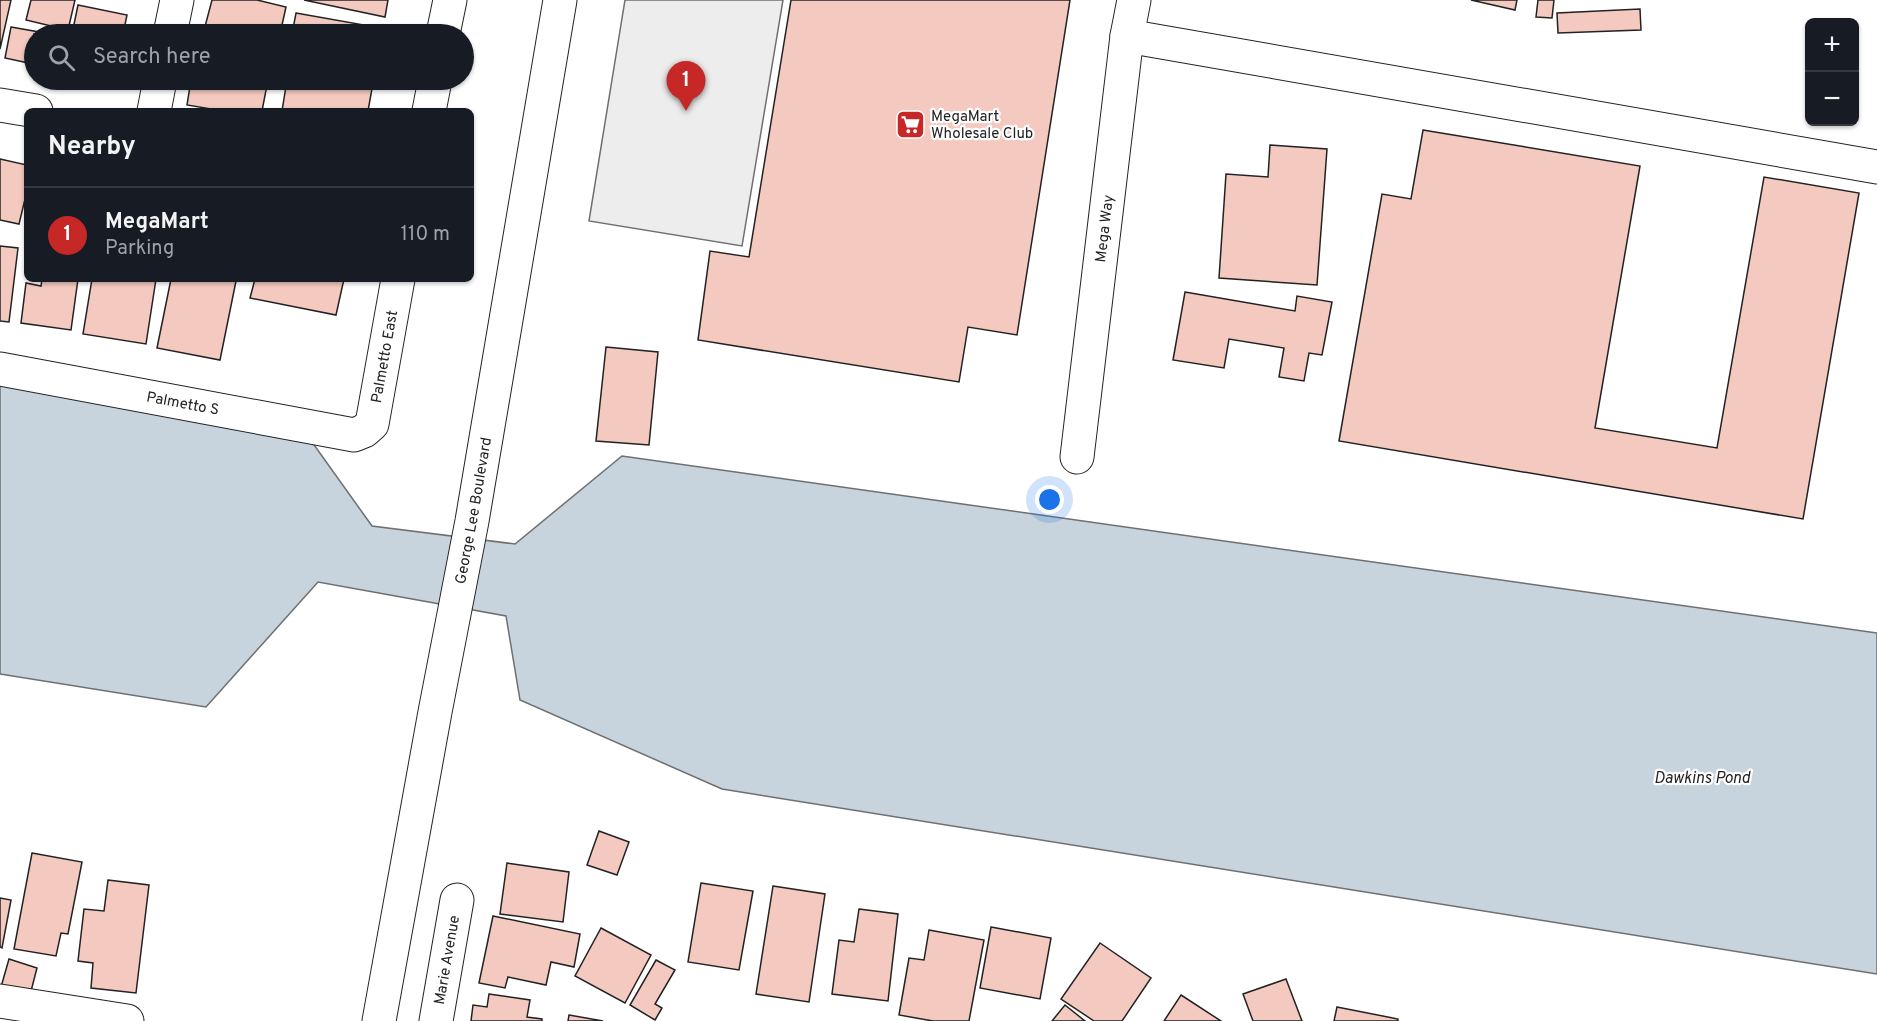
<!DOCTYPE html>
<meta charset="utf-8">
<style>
:root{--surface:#171b24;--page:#242831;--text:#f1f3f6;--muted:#9ea1a6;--line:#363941;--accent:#c62828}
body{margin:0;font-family:Overpass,sans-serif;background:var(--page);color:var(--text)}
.controls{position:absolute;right:18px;top:18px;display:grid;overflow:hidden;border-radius:9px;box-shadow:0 2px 4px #0004}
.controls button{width:54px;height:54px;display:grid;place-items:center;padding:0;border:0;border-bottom:2px solid var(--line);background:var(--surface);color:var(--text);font:30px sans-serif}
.you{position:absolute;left:1050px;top:500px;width:21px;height:21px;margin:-15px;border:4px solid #fff;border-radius:50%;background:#1a73e8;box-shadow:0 0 0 9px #1a73e833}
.badge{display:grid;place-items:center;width:39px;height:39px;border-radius:50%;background:var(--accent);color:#fff;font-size:20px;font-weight:700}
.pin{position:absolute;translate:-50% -50px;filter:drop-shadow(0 2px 3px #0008)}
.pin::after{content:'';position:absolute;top:32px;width:21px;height:18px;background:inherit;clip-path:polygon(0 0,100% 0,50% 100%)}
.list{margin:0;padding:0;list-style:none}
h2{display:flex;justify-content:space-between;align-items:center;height:78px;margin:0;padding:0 24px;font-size:26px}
h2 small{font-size:20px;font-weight:400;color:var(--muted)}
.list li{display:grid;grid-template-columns:39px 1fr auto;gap:18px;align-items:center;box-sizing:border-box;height:96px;padding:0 24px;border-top:2px solid var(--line)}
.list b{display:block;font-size:22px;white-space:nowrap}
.list p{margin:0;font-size:20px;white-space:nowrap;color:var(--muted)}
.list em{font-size:20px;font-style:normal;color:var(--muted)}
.icon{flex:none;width:33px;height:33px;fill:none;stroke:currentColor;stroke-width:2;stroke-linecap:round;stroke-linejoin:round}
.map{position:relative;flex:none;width:1877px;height:1021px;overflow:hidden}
.search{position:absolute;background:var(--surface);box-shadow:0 2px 4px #0004;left:24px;top:24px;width:450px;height:66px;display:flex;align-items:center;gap:15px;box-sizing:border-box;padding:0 21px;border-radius:33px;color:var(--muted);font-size:22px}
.panel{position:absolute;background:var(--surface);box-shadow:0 2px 4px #0004;left:24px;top:108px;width:450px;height:174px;border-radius:9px}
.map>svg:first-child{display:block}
.parking{fill:#ededed;stroke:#6f6f6f;stroke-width:1.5}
.water{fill:#c7d3dd;stroke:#6f6f6f;stroke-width:1.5}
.building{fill:#f3c9c0;stroke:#222;stroke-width:1.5}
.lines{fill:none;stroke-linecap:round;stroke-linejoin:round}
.minor-casing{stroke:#222;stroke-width:35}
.major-casing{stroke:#222;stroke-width:35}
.minor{stroke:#fff;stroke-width:33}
.major{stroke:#fff;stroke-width:33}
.labels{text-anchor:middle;stroke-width:4.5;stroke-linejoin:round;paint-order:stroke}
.poi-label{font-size:15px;fill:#222;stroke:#fff;text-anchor:start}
.street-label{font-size:15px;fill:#222;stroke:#fff}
.water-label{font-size:16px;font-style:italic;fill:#222;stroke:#fff}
</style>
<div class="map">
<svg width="1877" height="1021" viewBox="0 0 1877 1021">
<rect width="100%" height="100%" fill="#fff"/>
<path class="parking" d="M625 0H783L742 246 589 221Z"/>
<path class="water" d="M0 354 287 407 372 526 515 544 622 456 1877 633V974L722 789 520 700 506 616 318 582 206 707 0 674Z"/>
<g class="building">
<path d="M0 0H11L0 49Z"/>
<path d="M31 0H75L68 30 26 20Z"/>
<path d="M212 0H257L286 7 280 34H203Z"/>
<path d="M304 0H388L385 17Z"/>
<path d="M791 0H1070L1017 335 968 327 959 382 698 340 710 251 749 257Z"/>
<path d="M1471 0H1517L1515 10Z"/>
<path d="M1538 0H1554L1552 18 1536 17Z"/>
<path d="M78 5 127 15 123 34H72Z"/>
<path d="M1640 9 1641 30 1558 33 1557 13Z"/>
<path d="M296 13 381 28 380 34H292Z"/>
<path d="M11 27 39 32V34H34L33 64 5 58Z"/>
<path d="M191 80H268L262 111H223L187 105Z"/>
<path d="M287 80H350L373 83 368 111H282Z"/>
<path d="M1423 130 1640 166 1595 428 1717 448 1764 177 1859 193 1803 519 1339 441 1382 194 1411 199Z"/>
<path d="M1270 145 1327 149 1317 285 1219 278 1226 174 1268 177Z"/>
<path d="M0 159 27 165V191L19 224 0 220Z"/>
<path d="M0 246 18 248 9 322 0 321Z"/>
<path d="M42 279H78L71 330 21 323 26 283 41 286Z"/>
<path d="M92 279H156L146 344 83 334Z"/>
<path d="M171 279H225L236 281 220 360 157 348Z"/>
<path d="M255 279H344L336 315 250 298Z"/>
<path d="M1185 292 1295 311 1297 296 1332 302 1322 355 1309 353 1304 381 1279 377 1284 348 1229 339 1224 368 1173 360Z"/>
<path d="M606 347 658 352 649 445 596 441Z"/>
<path d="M599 831 629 842 617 875 587 865Z"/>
<path d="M32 853 82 862 68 934 61 933 56 956 14 949Z"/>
<path d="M507 863 569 872 563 922 500 914Z"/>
<path d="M108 880 149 885 136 993 91 988 93 963 78 961 84 909 104 911Z"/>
<path d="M701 883 753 891 739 970 688 962Z"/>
<path d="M773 886 825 894 809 1002 756 994Z"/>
<path d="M0 898 11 900 2 948 0 947Z"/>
<path d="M859 909 898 914 888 1001 832 994 839 940 854 942Z"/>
<path d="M493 916 580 934 574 967 551 962 546 985 508 977 505 988 479 983Z"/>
<path d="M991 927 1051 938 1040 999 980 988Z"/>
<path d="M601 928 651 955 625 1003 575 976Z"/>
<path d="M929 930 984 940 969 1021H933L899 1015 909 958 924 960Z"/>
<path d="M1100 943 1151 978 1122 1021H1094L1061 999Z"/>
<path d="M9 959 37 968 30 995 1 987Z"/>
<path d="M656 960 675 970 655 1004 662 1008 655 1020 630 1005Z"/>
<path d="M1286 979 1302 1021H1253L1243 994Z"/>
<path d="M489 994 530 1000 527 1017 542 1019V1021H471L473 1005 487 1007Z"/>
<path d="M1181 995 1221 1021H1164Z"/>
<path d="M1065 1005 1085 1021H1052Z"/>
<path d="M1337 1007 1398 1019V1021H1334Z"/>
<path d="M569 1015 603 1021H568Z"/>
</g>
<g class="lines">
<defs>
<g id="minor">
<path d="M170 34 177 0"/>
<path d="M443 34 450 0"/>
<path d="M1127 36 1877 167"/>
<path d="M0 105 36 111"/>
<path d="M154 111 160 80"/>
<path d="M429 111 435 80"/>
<path id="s1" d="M0 369 354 435 364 431 372 424 398 279"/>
<path id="s2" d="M1077 457 1127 36 1134 0"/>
<path d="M0 1001 127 1021"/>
<path id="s3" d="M436 1021 457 900"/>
</g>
<g id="major">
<path id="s4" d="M379 1021 435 712 472 521 560 0"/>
</g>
</defs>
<use href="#minor" class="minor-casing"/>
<use href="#major" class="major-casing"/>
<use href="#minor" class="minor"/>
<use href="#major" class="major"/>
</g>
<defs>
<symbol id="supermarket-square" viewBox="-11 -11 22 22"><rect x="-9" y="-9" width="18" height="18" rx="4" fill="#c62828" stroke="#fff"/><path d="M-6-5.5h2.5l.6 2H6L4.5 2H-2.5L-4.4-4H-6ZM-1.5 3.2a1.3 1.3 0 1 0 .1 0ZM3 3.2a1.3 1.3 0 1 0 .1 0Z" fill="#fff"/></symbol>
</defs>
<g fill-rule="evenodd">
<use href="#supermarket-square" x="894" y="108" width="33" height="33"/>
</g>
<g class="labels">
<g class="poi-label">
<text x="931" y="121">MegaMart<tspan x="931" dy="17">Wholesale Club</tspan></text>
</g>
<g class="street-label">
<text dy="5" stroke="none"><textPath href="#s2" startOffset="230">Mega Way</textPath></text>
<text dy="5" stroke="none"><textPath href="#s1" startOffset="450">Palmetto East</textPath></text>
<text dy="5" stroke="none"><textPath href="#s1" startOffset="186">Palmetto S</textPath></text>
<text dy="5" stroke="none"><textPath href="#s4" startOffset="519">George Lee Boulevard</textPath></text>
<text dy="5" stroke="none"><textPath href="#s3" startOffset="62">Marie Avenue</textPath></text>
</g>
<g class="water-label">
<text x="1702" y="783">Dawkins Pond</text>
</g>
</g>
</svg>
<div class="controls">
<button>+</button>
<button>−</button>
</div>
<div class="you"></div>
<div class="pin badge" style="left:686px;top:111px">1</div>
<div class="search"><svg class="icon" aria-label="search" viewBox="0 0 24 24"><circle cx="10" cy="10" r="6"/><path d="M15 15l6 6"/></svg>Search here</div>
<section class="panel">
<h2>Nearby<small></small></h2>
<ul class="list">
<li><span class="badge">1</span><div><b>MegaMart</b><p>Parking</p></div><em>110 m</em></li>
</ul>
</section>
</div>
